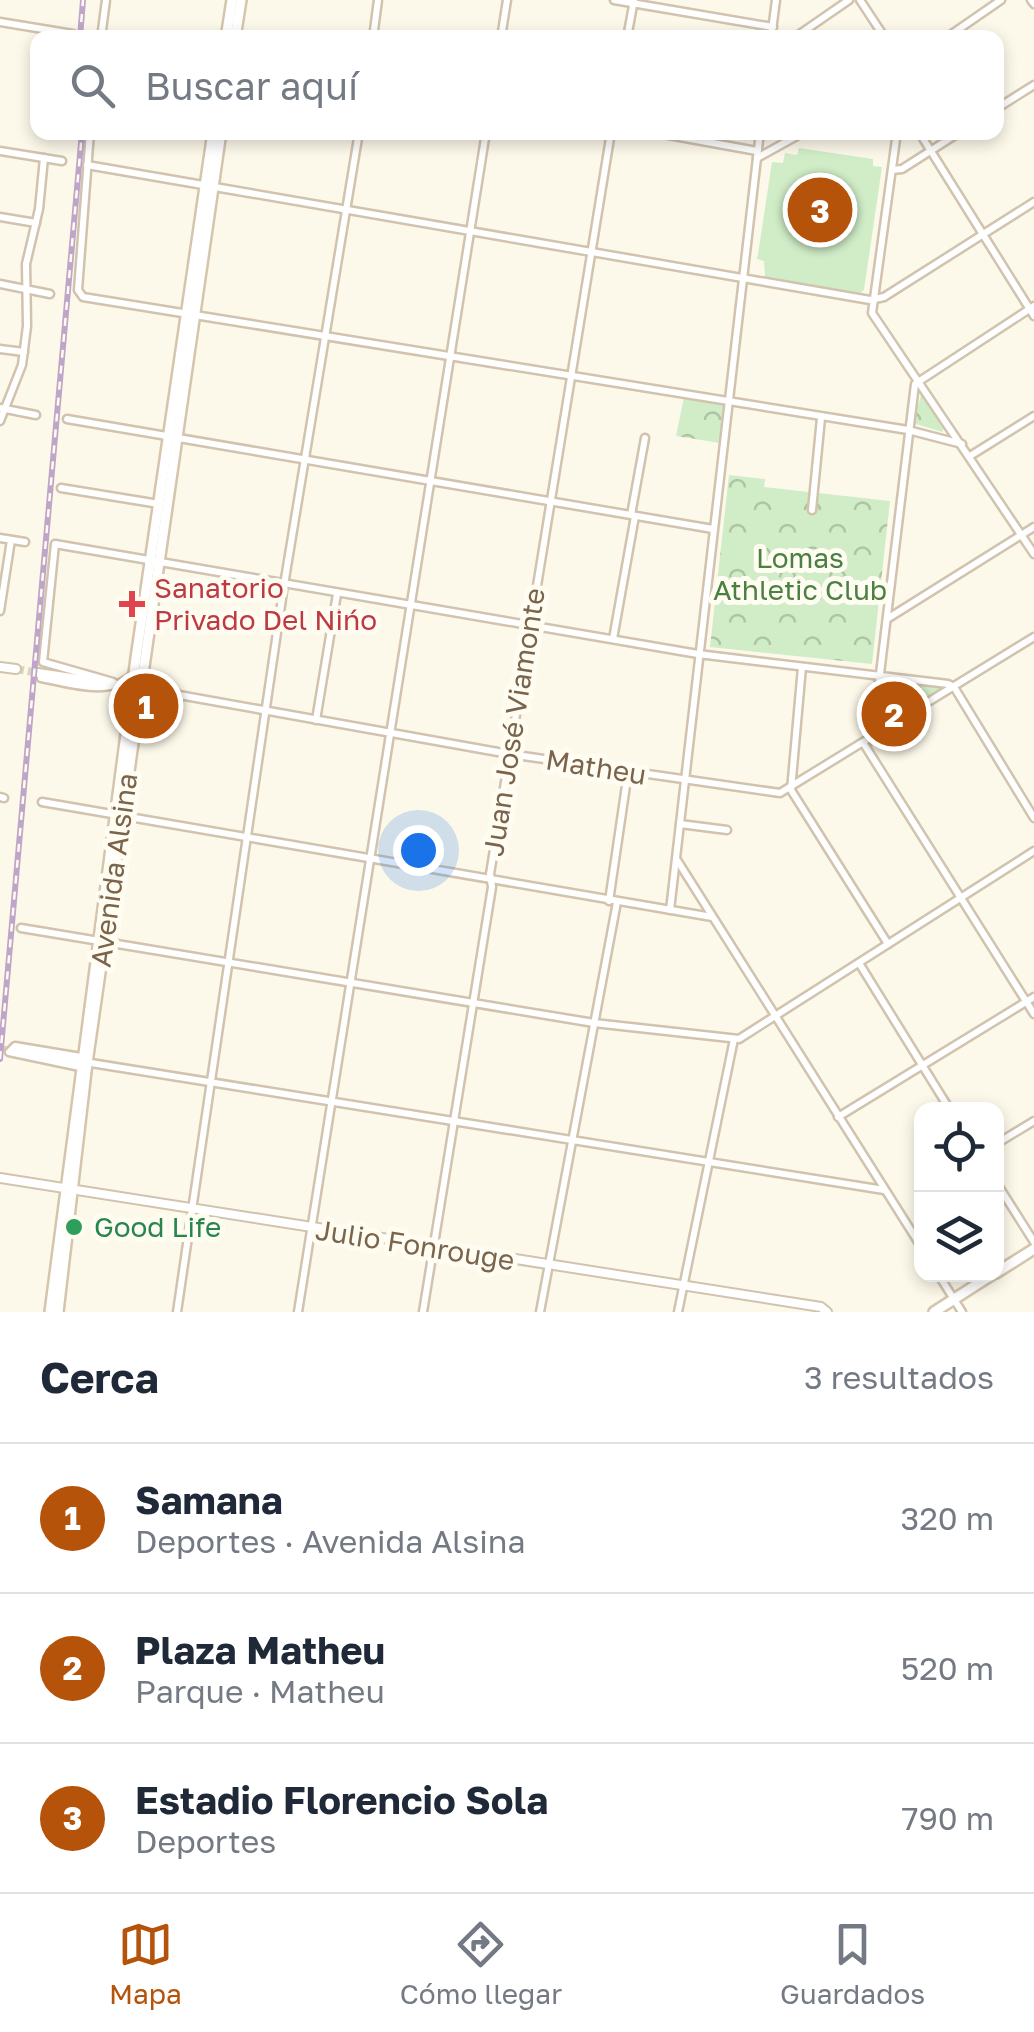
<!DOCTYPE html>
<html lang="es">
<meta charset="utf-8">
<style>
:root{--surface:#fff;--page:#f6f6f7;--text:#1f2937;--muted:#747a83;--line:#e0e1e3;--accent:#b45309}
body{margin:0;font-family:"Golos Text",sans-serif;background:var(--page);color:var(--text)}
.controls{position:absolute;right:30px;bottom:30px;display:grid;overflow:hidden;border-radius:20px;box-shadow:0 5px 15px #0003}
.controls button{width:90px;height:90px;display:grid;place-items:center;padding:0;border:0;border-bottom:2px solid var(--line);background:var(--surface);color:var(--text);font:50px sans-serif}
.you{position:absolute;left:418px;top:850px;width:35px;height:35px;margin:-25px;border:8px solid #fff;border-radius:50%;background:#1a73e8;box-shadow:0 0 0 15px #1a73e833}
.badge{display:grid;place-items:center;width:65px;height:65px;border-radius:50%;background:var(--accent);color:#fff;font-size:32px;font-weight:700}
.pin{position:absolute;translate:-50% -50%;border:5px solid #fff;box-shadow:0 2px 10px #0006}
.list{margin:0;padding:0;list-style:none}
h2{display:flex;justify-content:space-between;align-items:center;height:130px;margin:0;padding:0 40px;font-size:42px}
h2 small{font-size:32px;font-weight:400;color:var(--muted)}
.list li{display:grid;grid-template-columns:65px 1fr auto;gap:30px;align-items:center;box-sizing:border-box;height:150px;padding:0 40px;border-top:2px solid var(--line)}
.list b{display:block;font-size:38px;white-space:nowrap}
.list p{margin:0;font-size:32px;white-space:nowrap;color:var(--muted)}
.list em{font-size:32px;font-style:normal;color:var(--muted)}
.icon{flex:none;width:55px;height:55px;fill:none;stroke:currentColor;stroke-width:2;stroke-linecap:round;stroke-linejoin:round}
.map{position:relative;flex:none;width:1034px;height:1312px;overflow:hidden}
.search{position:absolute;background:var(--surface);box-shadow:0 5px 15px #0003;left:30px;right:30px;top:30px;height:110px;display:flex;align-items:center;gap:25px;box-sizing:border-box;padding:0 35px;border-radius:20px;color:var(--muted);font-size:38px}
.sheet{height:580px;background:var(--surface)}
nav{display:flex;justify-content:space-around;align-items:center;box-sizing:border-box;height:140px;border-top:2px solid var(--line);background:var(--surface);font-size:28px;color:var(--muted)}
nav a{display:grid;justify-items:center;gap:5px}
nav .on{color:var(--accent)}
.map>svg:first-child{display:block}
.grass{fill:#d0edc7}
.park{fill:url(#park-crowns)}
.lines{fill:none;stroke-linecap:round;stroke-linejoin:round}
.minor-tunnel{stroke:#dcd4c2;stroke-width:6;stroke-dasharray:6 3;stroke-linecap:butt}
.tertiary-tunnel{stroke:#dcd4c2;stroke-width:8;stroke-dasharray:8 4;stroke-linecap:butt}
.minor-casing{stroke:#d1c3ae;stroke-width:11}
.tertiary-casing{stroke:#d1c3ae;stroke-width:12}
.secondary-casing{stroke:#d4c5ac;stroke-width:14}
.minor{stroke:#fff;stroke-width:6}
.tertiary{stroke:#fff;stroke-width:8}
.secondary{stroke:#fff;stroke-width:9}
.rail-casing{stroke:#bfa6c9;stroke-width:6}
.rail{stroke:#fffcf2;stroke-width:2.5;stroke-dasharray:8;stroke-linecap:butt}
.health-dot{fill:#e0444e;stroke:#fffcf2;stroke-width:4}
.leisure-dot{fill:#2e9e5b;stroke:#fffcf2;stroke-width:4}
.labels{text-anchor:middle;stroke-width:10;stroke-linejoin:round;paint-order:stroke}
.park-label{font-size:28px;fill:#4a8142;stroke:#fffcf2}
.health-label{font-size:28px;fill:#be3a42;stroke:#fffcf2;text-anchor:start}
.street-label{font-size:28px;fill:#7a644b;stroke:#fffcf2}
.leisure-label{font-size:28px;fill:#27864d;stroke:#fffcf2;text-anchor:start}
</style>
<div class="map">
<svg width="1034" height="1312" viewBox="0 0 1034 1312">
<defs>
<pattern id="park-crowns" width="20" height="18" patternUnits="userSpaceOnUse" patternTransform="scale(2.5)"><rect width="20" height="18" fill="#d0edc7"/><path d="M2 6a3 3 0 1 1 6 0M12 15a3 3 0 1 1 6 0" fill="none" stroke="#aec4a4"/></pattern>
</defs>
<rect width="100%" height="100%" fill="#fdf9ea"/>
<path class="grass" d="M799 148 873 159V166L882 167 864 290 859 294 765 277 764 261 757 259 758 254 772 162 783 163 785 153 797 155Z"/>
<g class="park">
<path d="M922 392 945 426 942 432 913 423Z"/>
<path d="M684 397 725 404 720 443 676 436Z"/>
<path d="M729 475 765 479 764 487 890 501 872 664 710 647Z"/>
<path d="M880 675 954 687 872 740Z"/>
</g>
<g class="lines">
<path class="minor-tunnel" d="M0 1048 15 1051"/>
<path class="tertiary-tunnel" d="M16 669 38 673"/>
<defs>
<g id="minor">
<path d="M614 0 773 27"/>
<path d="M860 0 885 38"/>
<path d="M1031 0 1034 4"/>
<path d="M0 22 73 34"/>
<path d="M101 38 106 0"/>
<path d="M373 38 378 0"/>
<path d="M501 38 507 0"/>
<path d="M627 38 634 0"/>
<path d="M771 38 776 0"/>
<path d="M794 38 849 0"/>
<path d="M946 38 1001 0"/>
<path d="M996 109 1034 85"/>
<path d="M90 132 78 290 83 297 908 430 962 444"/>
<path d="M652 132 757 151"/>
<path d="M897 132 872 313 1034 554"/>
<path d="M919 132 1034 316"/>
<path d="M0 151 62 161"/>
<path d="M757 158 804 132"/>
<path d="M87 165 870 300 884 297 1034 202"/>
<path d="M892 170 902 169 960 132"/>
<path d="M0 217 36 223"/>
<path d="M0 284 50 294"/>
<path d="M0 349 24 352"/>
<path d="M0 408 36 415"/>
<path d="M67 419 713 529"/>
<path d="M0 421 22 365 27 326 26 264 39 209 44 158"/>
<path d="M970 456 1034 416"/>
<path d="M61 488 159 504"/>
<path d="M812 510 821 418"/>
<path d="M631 515 645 438"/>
<path d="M0 538 25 542"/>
<path d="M0 611 11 540"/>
<path d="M887 619 1034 527"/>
<path d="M613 639 635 516"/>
<path d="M802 667 791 790 888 944"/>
<path d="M41 678C69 683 110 698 133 674"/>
<path d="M113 682 43 662 55 544 698 654 948 684 954 687 1034 818"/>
<path d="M140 688 509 754 780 793 1034 637"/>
<path d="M316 720 337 594"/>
<path d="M872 740 915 384 1034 306"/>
<path d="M864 744 1034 1014"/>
<path d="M0 797 4 798"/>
<path d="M42 802 712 917"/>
<path d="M680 824 727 830"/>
<path d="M677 860 922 1248"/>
<path d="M609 901 628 772"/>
<path d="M670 910 760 132"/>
<path d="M21 928 594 1023 739 1039 1034 851"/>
<path d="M859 963 950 1110"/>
<path d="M16 1051 884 1190"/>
<path d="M80 1067 9 1052 15 1046 81 1057"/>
<path d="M838 1117 1034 997"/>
<path d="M996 1144 1034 1121"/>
<path d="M996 1182 1034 1242"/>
<path d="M938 1274 962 1312"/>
<path d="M177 1312 284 585 359 132"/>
<path d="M298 1312 486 132"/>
<path d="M423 1312 492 887 490 874 611 132"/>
<path d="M540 1312 617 902"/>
<path d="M678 1312 734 1039"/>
</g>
<g id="tertiary">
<path d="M0 667 16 669"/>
<path d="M38 673 138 688"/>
<path d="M0 1178 821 1307 827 1312"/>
</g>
<g id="secondary">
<path d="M226 38 232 0"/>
<path d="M235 38 241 0"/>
<path d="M996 1273 1034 1249"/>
<path d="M50 1312 136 658 213 132"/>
<path d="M58 1312 87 1063 221 132"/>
<path d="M934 1312 993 1274"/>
</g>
</defs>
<use href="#minor" class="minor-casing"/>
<use href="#tertiary" class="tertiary-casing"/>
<use href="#secondary" class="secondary-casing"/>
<use href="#minor" class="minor"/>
<use href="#tertiary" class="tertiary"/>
<use href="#secondary" class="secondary"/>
<defs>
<g id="rail">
<path d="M80 38 83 0"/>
<path d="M0 1059 82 132"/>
</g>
</defs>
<use href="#rail" class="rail-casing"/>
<use href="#rail" class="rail"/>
</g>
<path class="health-dot" d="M127 589h10v10h10v10h-10v10h-10v-10h-10v-10h10z"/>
<circle class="leisure-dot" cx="74" cy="1227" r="10"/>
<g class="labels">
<g class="park-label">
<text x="800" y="568">Lomas<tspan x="800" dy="32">Athletic Club</tspan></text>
</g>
<g class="health-label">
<text x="154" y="598">Sanatorio<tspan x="154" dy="32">Privado Del Nińo</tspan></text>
</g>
<g class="street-label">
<text transform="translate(514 722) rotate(-81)" y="10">Juan José Viamonte</text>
<text transform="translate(596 767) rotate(9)" y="10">Matheu</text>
<text transform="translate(114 870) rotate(-82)" y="10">Avenida Alsina</text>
<text transform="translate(415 1245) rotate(9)" y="10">Julio Fonrouge</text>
</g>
<g class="leisure-label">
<text x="94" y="1237">Good Life</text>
</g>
</g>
</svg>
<div class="controls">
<button><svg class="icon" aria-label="locate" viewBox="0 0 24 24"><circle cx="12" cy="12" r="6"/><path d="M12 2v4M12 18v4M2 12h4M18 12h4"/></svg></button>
<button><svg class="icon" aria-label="layers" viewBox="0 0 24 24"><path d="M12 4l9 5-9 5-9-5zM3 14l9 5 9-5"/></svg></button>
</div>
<div class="you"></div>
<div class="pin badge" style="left:146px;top:706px">1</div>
<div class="pin badge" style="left:894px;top:714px">2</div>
<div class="pin badge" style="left:820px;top:210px">3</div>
<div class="search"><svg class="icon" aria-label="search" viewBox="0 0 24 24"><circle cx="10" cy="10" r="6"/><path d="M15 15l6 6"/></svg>Buscar aquí</div>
</div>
<section class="sheet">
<h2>Cerca<small>3 resultados</small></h2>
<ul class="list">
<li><span class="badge">1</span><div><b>Samana</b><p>Deportes · Avenida Alsina</p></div><em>320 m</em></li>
<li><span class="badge">2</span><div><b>Plaza Matheu</b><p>Parque · Matheu</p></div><em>520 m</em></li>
<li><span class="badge">3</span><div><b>Estadio Florencio Sola</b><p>Deportes</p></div><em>790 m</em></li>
</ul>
</section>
<nav>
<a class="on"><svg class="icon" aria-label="map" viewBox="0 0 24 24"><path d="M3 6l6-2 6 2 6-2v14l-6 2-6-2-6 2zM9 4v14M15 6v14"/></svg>Mapa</a>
<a><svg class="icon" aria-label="directions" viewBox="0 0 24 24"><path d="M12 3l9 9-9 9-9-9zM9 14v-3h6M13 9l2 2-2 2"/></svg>Cómo llegar</a>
<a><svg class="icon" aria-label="saved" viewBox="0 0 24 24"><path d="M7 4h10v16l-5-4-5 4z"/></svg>Guardados</a>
</nav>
